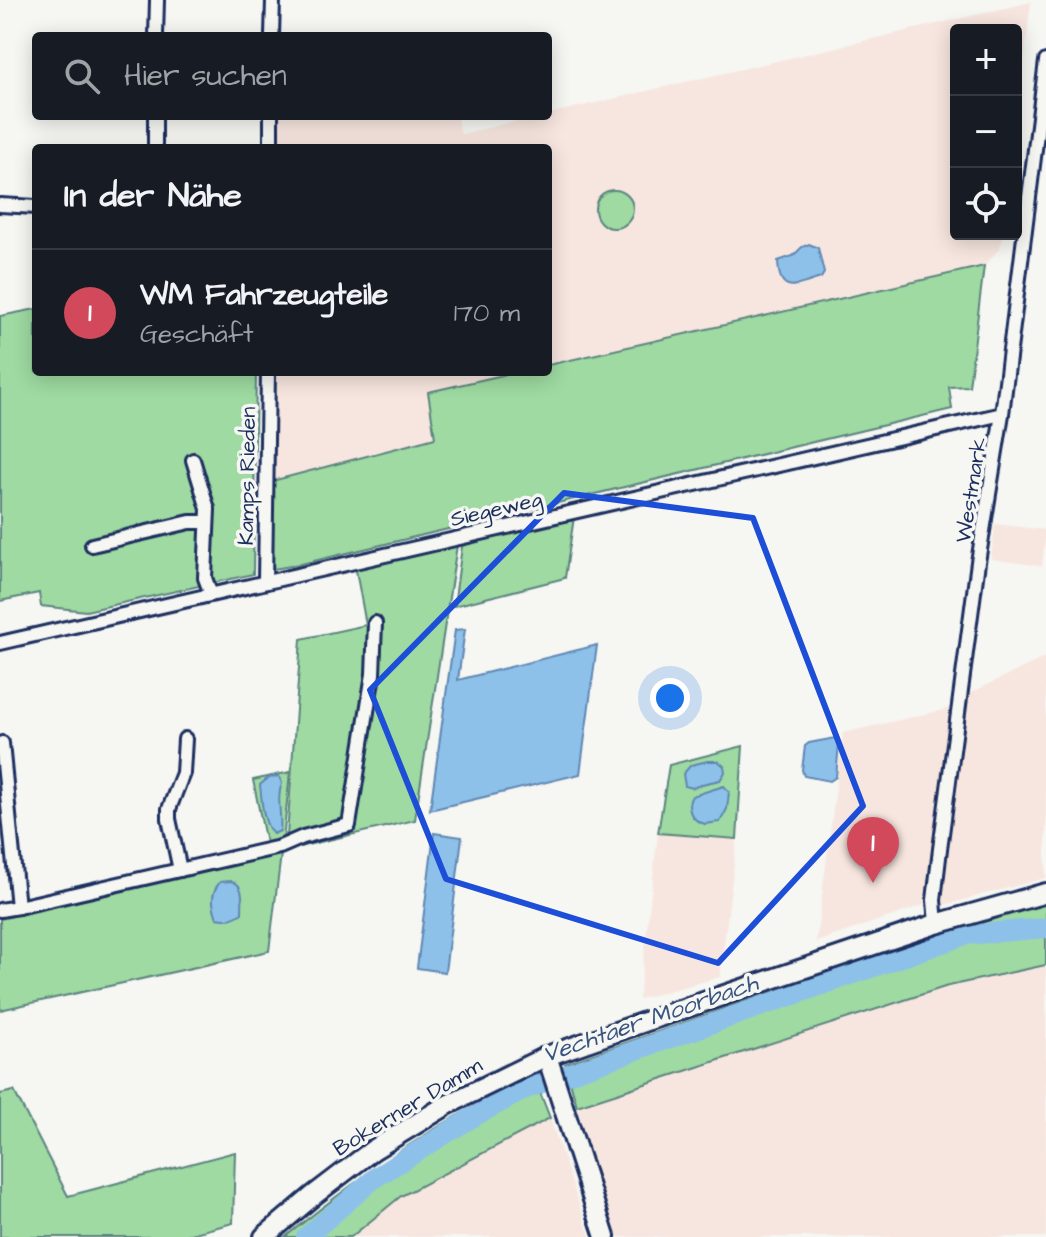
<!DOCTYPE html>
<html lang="de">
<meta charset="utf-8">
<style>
:root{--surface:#171b24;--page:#20242c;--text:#f1f3f6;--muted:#9ea1a6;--line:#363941;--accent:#d1495b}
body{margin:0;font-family:"Architects Daughter",sans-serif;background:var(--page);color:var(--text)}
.controls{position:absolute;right:24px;top:24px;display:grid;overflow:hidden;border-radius:8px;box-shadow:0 4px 20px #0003}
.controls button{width:72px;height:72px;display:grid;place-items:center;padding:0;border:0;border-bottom:2px solid var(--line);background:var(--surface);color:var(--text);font:40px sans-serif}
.you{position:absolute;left:670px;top:698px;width:28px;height:28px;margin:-20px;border:6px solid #fff;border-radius:50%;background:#1a73e8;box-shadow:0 0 0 12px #1a73e833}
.badge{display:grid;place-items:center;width:52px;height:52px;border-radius:50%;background:var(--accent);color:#fff;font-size:26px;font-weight:700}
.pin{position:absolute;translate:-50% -66px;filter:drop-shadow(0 2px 4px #0008)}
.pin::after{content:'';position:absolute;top:42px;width:28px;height:24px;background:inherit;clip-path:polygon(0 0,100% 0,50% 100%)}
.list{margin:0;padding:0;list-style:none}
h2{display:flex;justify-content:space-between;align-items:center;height:104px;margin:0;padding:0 32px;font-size:34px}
h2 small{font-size:26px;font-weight:400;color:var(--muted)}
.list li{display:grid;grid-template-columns:52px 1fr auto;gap:24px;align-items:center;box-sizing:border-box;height:128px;padding:0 32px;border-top:2px solid var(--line)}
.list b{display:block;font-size:30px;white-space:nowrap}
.list p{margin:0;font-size:26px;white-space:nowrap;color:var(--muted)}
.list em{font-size:26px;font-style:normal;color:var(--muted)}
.icon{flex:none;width:44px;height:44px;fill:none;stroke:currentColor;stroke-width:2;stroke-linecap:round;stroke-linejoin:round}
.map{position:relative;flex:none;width:1046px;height:1237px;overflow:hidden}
.search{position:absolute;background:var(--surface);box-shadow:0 4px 20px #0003;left:32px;top:32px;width:520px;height:88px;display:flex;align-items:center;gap:20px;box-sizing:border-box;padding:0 28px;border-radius:8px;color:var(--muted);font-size:30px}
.panel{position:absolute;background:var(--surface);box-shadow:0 4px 20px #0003;left:32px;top:144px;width:520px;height:232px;border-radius:8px}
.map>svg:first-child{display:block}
.built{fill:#f7e6df}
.green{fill:#9edaa1;stroke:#5c8480;stroke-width:2}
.water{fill:#8dc1ea;stroke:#5f87b2;stroke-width:2}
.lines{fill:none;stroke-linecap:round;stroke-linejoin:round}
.river{stroke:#8dc1ea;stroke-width:20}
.street-casing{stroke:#1b2f5e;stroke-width:18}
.secondary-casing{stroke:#1b2f5e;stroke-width:24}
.street{stroke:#f6f6f2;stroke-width:12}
.secondary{stroke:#f6f6f2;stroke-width:18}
.marked{fill:none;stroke:#1d4ed8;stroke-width:6;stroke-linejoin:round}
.labels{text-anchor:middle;stroke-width:7;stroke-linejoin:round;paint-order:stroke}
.street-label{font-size:22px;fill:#1b2f5e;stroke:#f6f6f2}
.water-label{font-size:24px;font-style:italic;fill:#385481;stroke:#f6f6f2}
</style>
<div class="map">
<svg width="1046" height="1237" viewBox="0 0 1046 1237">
<rect width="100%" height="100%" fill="#f6f6f2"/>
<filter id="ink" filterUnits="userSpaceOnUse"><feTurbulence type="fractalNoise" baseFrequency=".0125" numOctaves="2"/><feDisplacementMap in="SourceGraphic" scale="16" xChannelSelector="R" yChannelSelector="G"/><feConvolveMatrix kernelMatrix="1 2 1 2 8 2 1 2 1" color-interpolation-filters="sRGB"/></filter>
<g filter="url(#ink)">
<g class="built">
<path d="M1031 2 1016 128V30H956V234H1002L1000 248 984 266 548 365V148H276V116H456L461 134 540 116H548V114Z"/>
<path d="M273 372H516L429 392 435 438 272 481Z"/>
<path d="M995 524 1046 530 1042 566 991 559Z"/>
<path d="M1046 657V878L944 905 940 894 968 694Z"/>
<path d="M952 708 924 905 816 942 843 733Z"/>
<path d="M658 833 737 839 720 977 639 999Z"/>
<path d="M1046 965V1237H614L577 1106 948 986Z"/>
<path d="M550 1118 590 1237H351L401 1196Z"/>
</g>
<g class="green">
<circle cx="614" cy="209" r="19"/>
<path d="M984 266 969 386 949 387 952 409 297 565 273 569 272 481 435 438 428 392 516 372H548V365Z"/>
<path d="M36 309V372H256L253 574 86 611 41 606 39 593 0 601V316Z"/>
<path d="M574 517 565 578 454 606 462 546Z"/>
<path d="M457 545 415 820 286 850 301 639 366 625 355 565Z"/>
<path d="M743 746 737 839 658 833 669 765Z"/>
<path d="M290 772 283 841 278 840 266 843 253 780Z"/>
<path d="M281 854 269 951 0 1010V919Z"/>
<path d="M1046 904V965L948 986 577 1106 565 1064 961 927Z"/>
<path d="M534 1077 550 1118 401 1196 351 1237H285C363 1174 442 1117 534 1077Z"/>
<path d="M14 1091 68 1196 235 1152 233 1223 179 1237H0V1094Z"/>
</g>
<g class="water">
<path d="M809 244 818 248 824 273 821 278C797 285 779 297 778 261L793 256 802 247Z"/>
<path d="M465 629 458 680 597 645 580 774 430 810 455 630Z"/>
<path d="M835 738 839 744 836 777 830 781 804 776 802 770 805 746 809 743Z"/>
<path d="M708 761H718L724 766 725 772 720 780 702 784 693 788 685 786 683 774 691 765Z"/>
<path d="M279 776 282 783C276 799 282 814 280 831L273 834C262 822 262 801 260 785L268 778Z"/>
<path d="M724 786 729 792 727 809 720 822C718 822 706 824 705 824 691 821 685 807 692 796Z"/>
<path d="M434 833 462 837 445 972 417 968Z"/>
<path d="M231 881C245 884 242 901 242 913 234 919 228 920 217 918 212 904 210 894 220 882Z"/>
</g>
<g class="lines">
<path class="river" d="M306 1237 376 1177 473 1117 528 1088 965 935 1046 928"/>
<defs>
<g id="street">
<path d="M156 36 157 0"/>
<path d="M272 36 273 0"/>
<path d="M155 148V116"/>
<path d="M271 148V116"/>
<path d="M0 205 36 207"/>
<path d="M193 460 208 509 205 578 211 594"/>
<path d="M92 545 190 522H207"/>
<path d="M265 582 268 372"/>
<path d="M0 643 1002 414"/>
<path d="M180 870 169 819V809L183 773 185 739"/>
<path d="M18 907 280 847 303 837 349 825 373 674 375 623"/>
<path d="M0 910 18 907 2 743"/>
<path d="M936 924 934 900 940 849 978 562 1002 414 1046 61"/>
</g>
<g id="secondary">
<path d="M547 1056 605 1237"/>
<path d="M264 1237 314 1195 373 1150 447 1105 547 1056 650 1020 936 924 1046 893"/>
</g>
</defs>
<use href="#street" class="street-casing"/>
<use href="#secondary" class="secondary-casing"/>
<use href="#street" class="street"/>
<use href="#secondary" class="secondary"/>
</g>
</g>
<path class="marked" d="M564 493 753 518 863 806 718 963 446 879 370 690Z"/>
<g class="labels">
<g class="street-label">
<text transform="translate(246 476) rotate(-89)" y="8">Kamps Rieden</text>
<text transform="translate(970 490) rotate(-81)" y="8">Westmark</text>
<text transform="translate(496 508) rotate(-13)" y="8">Siegeweg</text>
<text transform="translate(407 1106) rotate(-31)" y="8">Bokerner Damm</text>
</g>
<g class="water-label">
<text transform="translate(650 1018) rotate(-19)" y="8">Vechtaer Moorbach</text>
</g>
</g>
</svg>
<div class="controls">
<button>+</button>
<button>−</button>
<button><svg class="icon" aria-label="locate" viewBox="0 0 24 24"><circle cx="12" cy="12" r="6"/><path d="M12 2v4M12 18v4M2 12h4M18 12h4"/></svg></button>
</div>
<div class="you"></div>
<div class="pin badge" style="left:873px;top:883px">1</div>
<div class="search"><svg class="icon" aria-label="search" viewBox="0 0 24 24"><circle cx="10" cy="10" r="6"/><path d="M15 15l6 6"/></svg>Hier suchen</div>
<section class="panel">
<h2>In der Nähe<small></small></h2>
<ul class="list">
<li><span class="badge">1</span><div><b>WM Fahrzeugteile</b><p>Geschäft</p></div><em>170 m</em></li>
</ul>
</section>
</div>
